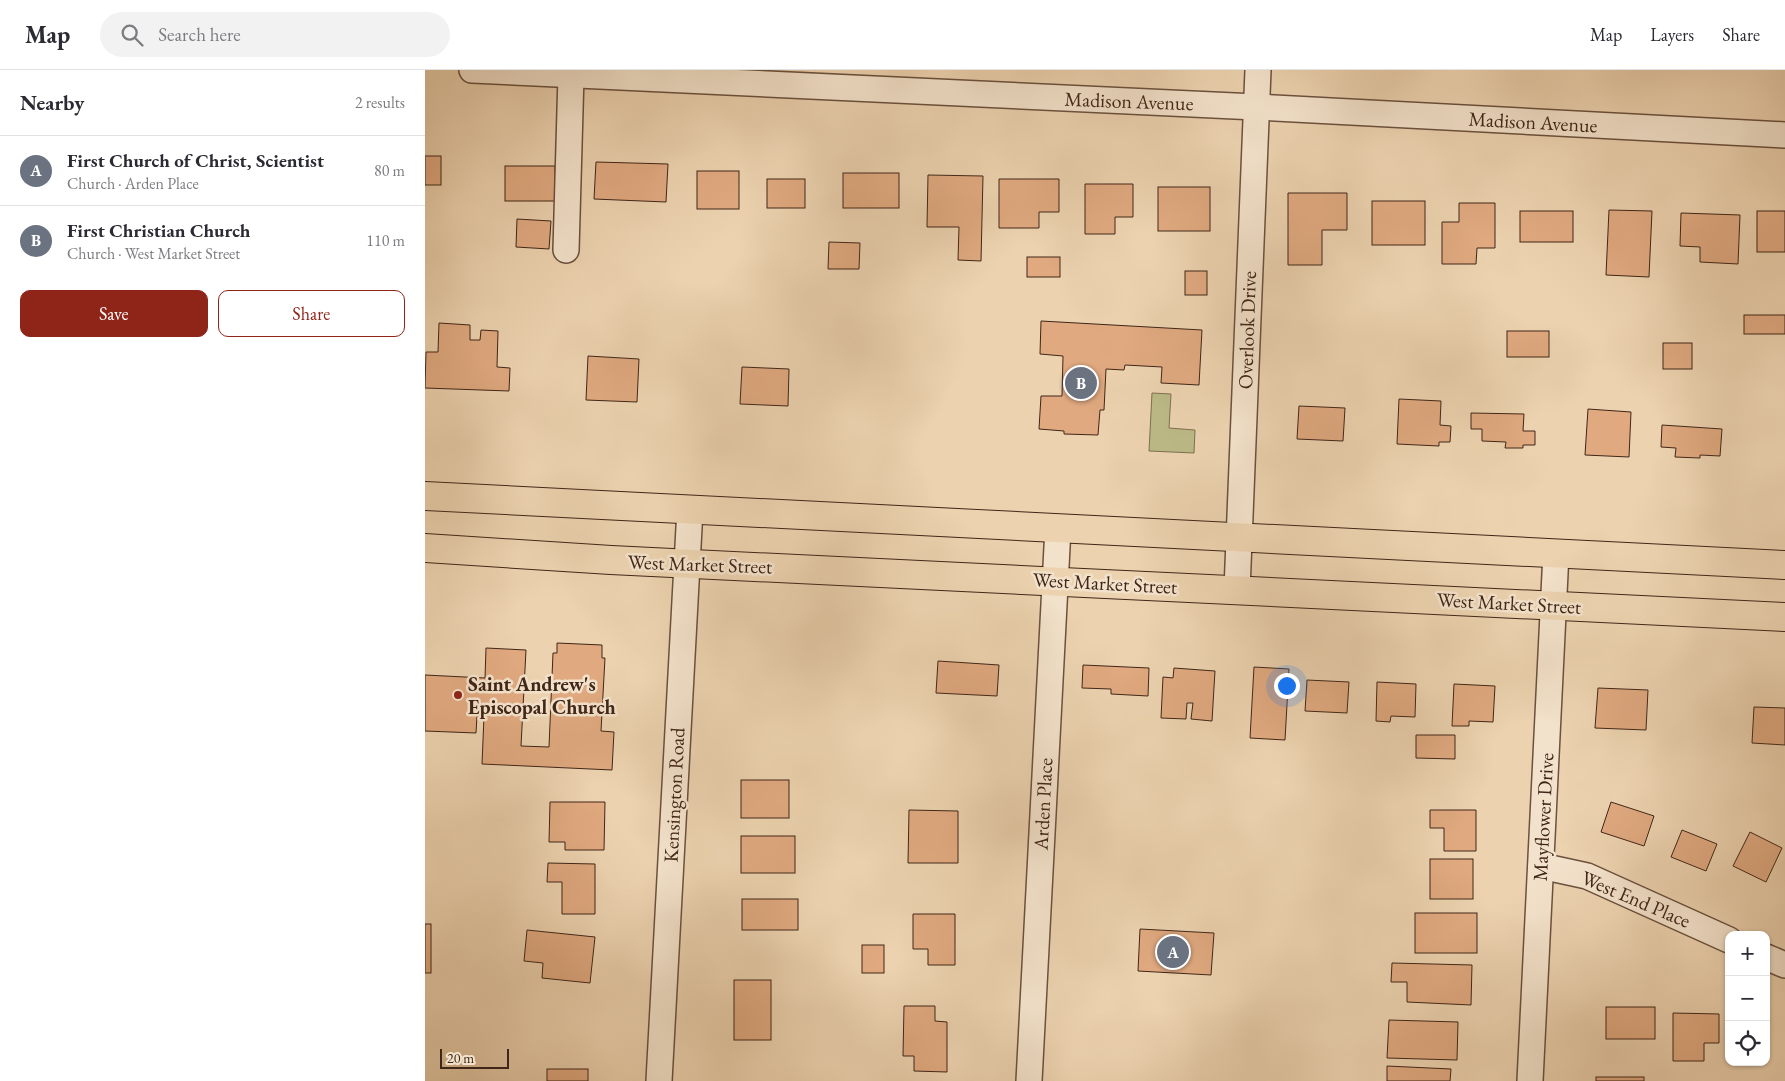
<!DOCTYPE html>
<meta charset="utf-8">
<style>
:root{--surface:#fff;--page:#f2f2f3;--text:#2b2b33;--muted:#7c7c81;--line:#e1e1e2;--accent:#8f2418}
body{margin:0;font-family:"EB Garamond",serif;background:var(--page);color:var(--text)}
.controls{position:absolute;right:15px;bottom:15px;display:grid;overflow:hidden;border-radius:10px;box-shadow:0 1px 4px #0004}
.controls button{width:45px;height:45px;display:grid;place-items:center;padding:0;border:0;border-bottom:1px solid var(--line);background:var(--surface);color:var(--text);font:25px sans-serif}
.scale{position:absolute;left:15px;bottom:12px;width:69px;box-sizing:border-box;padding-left:5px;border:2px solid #402618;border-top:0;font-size:14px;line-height:18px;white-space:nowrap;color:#402618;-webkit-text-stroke:4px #f3e2cb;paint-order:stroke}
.you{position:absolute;left:861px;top:615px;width:18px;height:18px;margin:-12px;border:4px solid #fff;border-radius:50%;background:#1a73e8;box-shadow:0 0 0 8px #1a73e833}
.badge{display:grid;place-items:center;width:32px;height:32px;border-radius:50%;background:var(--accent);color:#fff;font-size:16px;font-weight:700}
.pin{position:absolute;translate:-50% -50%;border:2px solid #fff;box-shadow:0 1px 5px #0006}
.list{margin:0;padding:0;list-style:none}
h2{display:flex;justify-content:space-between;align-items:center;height:65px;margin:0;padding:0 20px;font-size:21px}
h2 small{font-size:16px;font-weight:400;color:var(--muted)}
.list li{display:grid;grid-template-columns:32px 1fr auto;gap:15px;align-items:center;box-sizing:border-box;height:70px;padding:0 20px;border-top:1px solid var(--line)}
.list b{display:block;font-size:19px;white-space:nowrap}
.list p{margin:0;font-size:16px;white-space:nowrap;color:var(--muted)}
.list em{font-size:16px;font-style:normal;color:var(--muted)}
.actions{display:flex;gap:10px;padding:15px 20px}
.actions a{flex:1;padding:11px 0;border:1px solid var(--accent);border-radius:10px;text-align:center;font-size:18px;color:var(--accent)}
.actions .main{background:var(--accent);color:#fff}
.icon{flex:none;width:28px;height:28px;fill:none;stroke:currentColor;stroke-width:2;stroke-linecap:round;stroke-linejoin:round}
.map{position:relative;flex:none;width:1360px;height:1011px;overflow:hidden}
header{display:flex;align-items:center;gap:30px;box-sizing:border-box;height:70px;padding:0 25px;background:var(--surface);border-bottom:1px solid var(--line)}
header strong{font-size:24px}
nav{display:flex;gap:28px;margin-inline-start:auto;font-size:18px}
.search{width:350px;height:45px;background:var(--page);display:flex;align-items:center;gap:12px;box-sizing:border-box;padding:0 18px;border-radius:28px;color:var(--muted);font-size:19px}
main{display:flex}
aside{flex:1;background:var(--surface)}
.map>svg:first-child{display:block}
.green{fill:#bcba87;stroke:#7e7050}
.building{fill:#e0a980;stroke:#402618}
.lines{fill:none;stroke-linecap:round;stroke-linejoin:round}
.minor-casing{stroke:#6b513e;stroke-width:28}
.major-casing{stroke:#402618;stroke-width:30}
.minor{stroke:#f3e2cb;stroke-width:25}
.major{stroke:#ecd2af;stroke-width:28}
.poi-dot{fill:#8f2418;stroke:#f3e2cb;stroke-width:2}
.labels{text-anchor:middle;stroke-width:5;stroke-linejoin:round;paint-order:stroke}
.street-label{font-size:20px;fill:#402618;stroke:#f3e2cb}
.poi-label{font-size:20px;font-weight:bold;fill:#402618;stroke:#f3e2cb;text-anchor:start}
</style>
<header>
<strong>Map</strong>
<div class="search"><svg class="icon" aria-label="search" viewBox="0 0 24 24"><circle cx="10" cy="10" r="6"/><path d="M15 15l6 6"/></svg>Search here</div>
<nav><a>Map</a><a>Layers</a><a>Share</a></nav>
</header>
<main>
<aside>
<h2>Nearby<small>2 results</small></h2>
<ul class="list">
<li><span class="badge" style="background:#6b7280">A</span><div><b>First Church of Christ, Scientist</b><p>Church · Arden Place</p></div><em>80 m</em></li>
<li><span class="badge" style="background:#6b7280">B</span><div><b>First Christian Church</b><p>Church · West Market Street</p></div><em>110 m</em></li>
</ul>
<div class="actions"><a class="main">Save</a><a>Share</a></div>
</aside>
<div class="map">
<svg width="1360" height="1011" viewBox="0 0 1360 1011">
<rect width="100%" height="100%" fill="#ecd2af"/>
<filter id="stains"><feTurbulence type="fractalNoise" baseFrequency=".004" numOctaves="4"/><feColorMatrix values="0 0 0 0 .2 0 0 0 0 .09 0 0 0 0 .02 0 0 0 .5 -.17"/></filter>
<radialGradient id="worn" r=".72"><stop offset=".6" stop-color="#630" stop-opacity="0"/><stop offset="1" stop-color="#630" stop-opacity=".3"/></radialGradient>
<path class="green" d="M727 323 746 324 744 358 770 360 769 383 724 381Z"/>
<g class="building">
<rect x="0" y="86" width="16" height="29"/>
<path d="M171 92 243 94 241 132 169 129Z"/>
<rect x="80" y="96" width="50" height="35"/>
<rect x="272" y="101" width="42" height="38"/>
<rect x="418" y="103" width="56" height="35"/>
<path d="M503 105 558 106 556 191 533 190 534 157H502Z"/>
<rect x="342" y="109" width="38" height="29"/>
<path d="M574 109H634V142H614V158H574Z"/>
<path d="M660 114H708V147H690V164H660Z"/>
<rect x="733" y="117" width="52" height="44"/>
<path d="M863 123H922V160H897V195H863Z"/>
<rect x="947" y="131" width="53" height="44"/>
<path d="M1034 133H1070V178H1052L1051 194H1017V152H1034Z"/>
<path d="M1184 140 1227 141 1224 207 1181 205Z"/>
<rect x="1095" y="141" width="53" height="31"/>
<rect x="1332" y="141" width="28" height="41"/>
<path d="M1256 143 1315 145 1313 194 1275 192V177L1255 176Z"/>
<path d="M92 149 126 151 124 179 91 177Z"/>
<path d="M404 172 435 173 434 199H403Z"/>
<rect x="602" y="187" width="33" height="20"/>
<rect x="760" y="201" width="22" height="24"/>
<rect x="1319" y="245" width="41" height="19"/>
<path d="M616 251 777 260 774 315 736 313 737 297 700 295 699 300 681 299 679 340H675L673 365 639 364V361L614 359 616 326H637L638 286 615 284Z"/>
<path d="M14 253 45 255V270H55L56 260 73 261 72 297 85 298 84 321 0 318 1 282H13Z"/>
<rect x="1082" y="261" width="42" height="26"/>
<rect x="1238" y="273" width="29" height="26"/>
<path d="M163 286 214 289 212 332 161 330Z"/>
<path d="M317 297 364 299 363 336 315 334Z"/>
<path d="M974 329 1016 331 1015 355 1026 356 1025 372H1014V376L972 374Z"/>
<path d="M874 336 920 338 918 371 872 369Z"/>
<path d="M1163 339 1206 342 1204 387 1160 385Z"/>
<path d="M1046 343 1099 344 1098 361H1110V375H1098V378H1080L1081 372 1057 371V359H1046Z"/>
<path d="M1237 355 1297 359 1295 386 1275 385V388L1250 387 1251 378 1236 377Z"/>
<path d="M132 573 177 575V588H180L176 661 189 662 187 700 57 694 59 646H52L51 663 0 661V605L60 608 61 578 101 580 96 676 124 677 128 583H132Z"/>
<path d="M513 591 574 595 572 626 511 623Z"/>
<path d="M658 595 724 598 723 626 686 624V619L657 618Z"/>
<path d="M829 597 864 599 860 670 825 668Z"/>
<path d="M749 598 790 601 787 651 766 649 768 633H762L761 649 736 648 738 607 748 608Z"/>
<path d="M882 610 924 612 922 643 880 641Z"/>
<path d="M952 612 991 614 990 647 966 646 965 652 951 651Z"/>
<path d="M1029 614 1070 616 1068 652 1044 651V656H1027Z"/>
<path d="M1173 618 1223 620 1221 660 1170 658Z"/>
<path d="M1329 637 1360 638V675L1327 673Z"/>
<path d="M991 665H1030V689L991 688Z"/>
<rect x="316" y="710" width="48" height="38"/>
<path d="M125 732H180L179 780H140V772H124Z"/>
<path d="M1186 732 1229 746 1219 776 1176 762Z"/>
<path d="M484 740 533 741V793H483Z"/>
<path d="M1005 740H1051V781H1019V758H1005Z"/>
<path d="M1257 760 1292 774 1281 801 1246 787Z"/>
<path d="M1325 762 1357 778 1341 812 1308 796Z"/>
<rect x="316" y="766" width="54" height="37"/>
<rect x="1005" y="789" width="43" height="40"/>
<path d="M123 793 170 794V844H137V812H122Z"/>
<rect x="317" y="829" width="56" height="31"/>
<rect x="990" y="843" width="62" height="40"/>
<path d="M488 844H530V895H503V879H488Z"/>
<rect x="0" y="854" width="6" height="49"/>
<path d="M715 859 789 863 786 905 713 901Z"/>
<path d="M102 860 170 867 165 913 117 908 118 893 99 891Z"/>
<rect x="437" y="875" width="22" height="28"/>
<path d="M967 893 1047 895 1046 935 982 932V912H966Z"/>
<rect x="309" y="910" width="37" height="60"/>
<path d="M479 936H510V951L522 952V1002L489 1001V986H478Z"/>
<rect x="1181" y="937" width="49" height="32"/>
<path d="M1248 943 1294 944V973H1279V991H1248Z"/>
<path d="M964 950 1033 952 1032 990 962 988Z"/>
<path d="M962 996 1026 999 1025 1011H962Z"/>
<rect x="122" y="999" width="41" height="12"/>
<rect x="1171" y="1007" width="48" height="4"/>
</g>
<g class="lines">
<defs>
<g id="minor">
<path d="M47 0 831 37 1360 65"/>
<path d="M141 180 146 5"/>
<path d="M812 520 833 0"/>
<path d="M1116 796 1162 806 1304 870"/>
<path d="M1341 887 1360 895"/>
<path d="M234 1011 265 439"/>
<path d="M604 1011 633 458"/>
<path d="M1105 1011 1131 483"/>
</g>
<g id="major">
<path d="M0 426 1360 495"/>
<path d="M0 478 186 490 1360 547"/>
</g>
</defs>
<use href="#minor" class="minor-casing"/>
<use href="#major" class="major-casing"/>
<use href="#minor" class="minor"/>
<use href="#major" class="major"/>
</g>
<circle class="poi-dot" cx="33" cy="625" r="5"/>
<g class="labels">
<g class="street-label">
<text transform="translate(704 31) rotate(2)" y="7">Madison Avenue</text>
<text transform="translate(1108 52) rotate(3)" y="7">Madison Avenue</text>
<text transform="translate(822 260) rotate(-88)" y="7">Overlook Drive</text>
<text transform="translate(275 494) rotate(2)" y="7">West Market Street</text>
<text transform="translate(680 513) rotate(3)" y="7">West Market Street</text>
<text transform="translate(1084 533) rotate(3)" y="7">West Market Street</text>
<text transform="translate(249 725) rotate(-87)" y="7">Kensington Road</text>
<text transform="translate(618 734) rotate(-87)" y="7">Arden Place</text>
<text transform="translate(1118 747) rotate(-87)" y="7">Mayflower Drive</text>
<text transform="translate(1211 829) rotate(23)" y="7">West End Place</text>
</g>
<g class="poi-label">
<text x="43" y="621">Saint Andrew's<tspan x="43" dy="23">Episcopal Church</tspan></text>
</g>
</g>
<rect width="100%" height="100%" filter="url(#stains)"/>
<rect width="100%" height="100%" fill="url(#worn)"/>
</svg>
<div class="controls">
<button>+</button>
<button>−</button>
<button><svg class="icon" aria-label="locate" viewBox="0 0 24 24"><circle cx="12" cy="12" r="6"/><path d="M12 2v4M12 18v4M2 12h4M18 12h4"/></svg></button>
</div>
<div class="scale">20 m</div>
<div class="you"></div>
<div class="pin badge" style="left:748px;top:882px;background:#6b7280">A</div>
<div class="pin badge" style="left:656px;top:313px;background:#6b7280">B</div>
</div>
</main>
